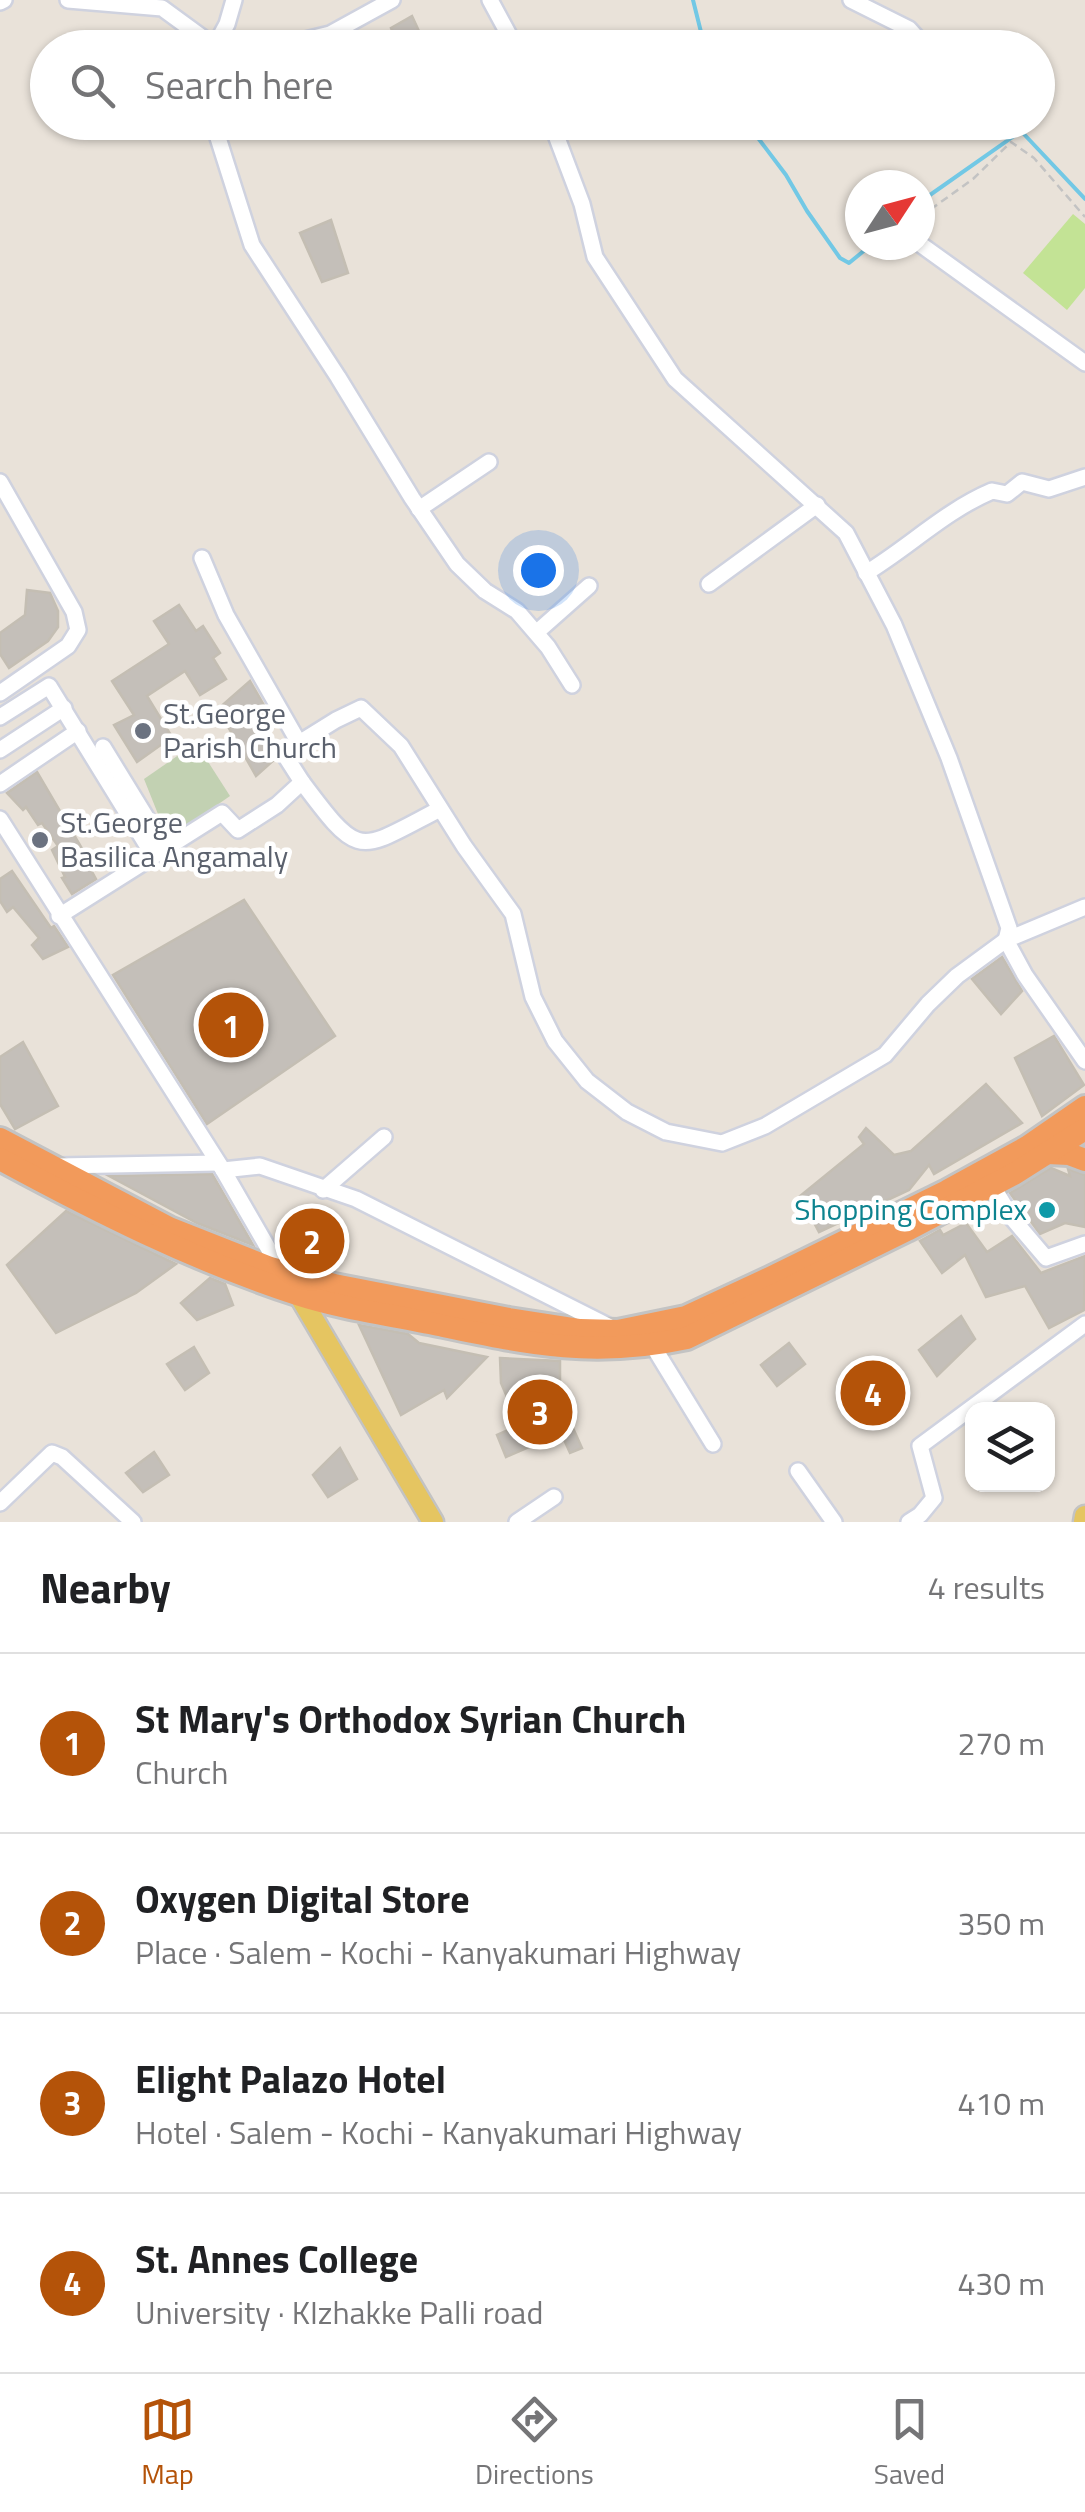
<!DOCTYPE html>
<meta charset="utf-8">
<style>
:root{--surface:#fff;--page:#f2f2f2;--text:#202124;--muted:#757577;--line:#e0e0e0;--accent:#b45309}
body{margin:0;font-family:"Titillium Web",sans-serif;background:var(--page);color:var(--text)}
.controls{position:absolute;right:30px;bottom:30px;display:grid;overflow:hidden;border-radius:20px;box-shadow:0 2px 8px #0004}
.controls button{width:90px;height:90px;display:grid;place-items:center;padding:0;border:0;border-bottom:2px solid var(--line);background:var(--surface);color:var(--text);font:50px sans-serif}
.compass{position:absolute;left:845px;top:170px;width:90px;height:90px;border-radius:50%;background:var(--surface);box-shadow:0 2px 8px #0004;rotate:54deg}
.you{position:absolute;left:538px;top:570px;width:35px;height:35px;margin:-25px;border:8px solid #fff;border-radius:50%;background:#1a73e8;box-shadow:0 0 0 15px #1a73e833}
.badge{display:grid;place-items:center;width:65px;height:65px;border-radius:50%;background:var(--accent);color:#fff;font-size:32px;font-weight:700}
.pin{position:absolute;translate:-50% -50%;border:5px solid #fff;box-shadow:0 2px 10px #0006}
.list{margin:0;padding:0;list-style:none}
h2{display:flex;justify-content:space-between;align-items:center;height:130px;margin:0;padding:0 40px;font-size:42px}
h2 small{font-size:32px;font-weight:400;color:var(--muted)}
.list li{display:grid;grid-template-columns:65px 1fr auto;gap:30px;align-items:center;box-sizing:border-box;height:180px;padding:0 40px;border-top:2px solid var(--line)}
.list b{display:block;font-size:38px;white-space:nowrap}
.list p{margin:0;font-size:32px;white-space:nowrap;color:var(--muted)}
.list em{font-size:32px;font-style:normal;color:var(--muted)}
.icon{flex:none;width:55px;height:55px;fill:none;stroke:currentColor;stroke-width:2;stroke-linecap:round;stroke-linejoin:round}
.map{position:relative;flex:none;width:1085px;height:1522px;overflow:hidden}
.search{position:absolute;background:var(--surface);box-shadow:0 2px 8px #0004;left:30px;right:30px;top:30px;height:110px;display:flex;align-items:center;gap:25px;box-sizing:border-box;padding:0 35px;border-radius:55px;color:var(--muted);font-size:38px}
.sheet{height:850px;background:var(--surface)}
nav{display:flex;justify-content:space-around;align-items:center;box-sizing:border-box;height:140px;border-top:2px solid var(--line);background:var(--surface);font-size:28px;color:var(--muted)}
nav a{display:grid;justify-items:center;gap:5px}
nav .on{color:var(--accent)}
.map>svg:first-child{display:block}
.cemetery{fill:#c2d1b2}
.pitch{fill:#c3e395}
.lines{fill:none;stroke-linecap:round;stroke-linejoin:round}
.stream{stroke:#72c8e5;stroke-width:4}
.building{fill:#c4bfb9;stroke:#c4beb3;stroke-width:2.5}
.minor-casing{stroke:#cfd2df;stroke-width:20}
.major-casing{stroke:#c3c3c3;stroke-width:25}
.highway-casing{stroke:#c3c3c3;stroke-width:28}
.path{stroke:#c3c3c3;stroke-width:2.5;stroke-dasharray:8 5;stroke-linecap:butt}
.minor{stroke:#fff;stroke-width:15}
.major{stroke:#e5c561;stroke-width:20}
.highway{stroke:#f29a5b;stroke-width:22}
.worship-dot{fill:#6b7280;stroke:#fff;stroke-width:4}
.culture-dot{fill:#0f9aa8;stroke:#fff;stroke-width:4}
.labels{text-anchor:middle;stroke-width:9;stroke-linejoin:round;paint-order:stroke}
.worship-label{font-size:30px;fill:#5b616d;stroke:#fff;text-anchor:start}
.culture-label{font-size:30px;fill:#0d838f;stroke:#fff;text-anchor:end}
</style>
<div class="map">
<svg width="1085" height="1522" viewBox="0 0 1085 1522">
<rect width="100%" height="100%" fill="#e9e2d9"/>
<path class="cemetery" d="M196 743 230 796 168 839 144 779Z"/>
<path class="pitch" d="M1073 214 1085 224V288L1067 310 1023 273Z"/>
<g class="lines">
<g class="stream">
<path d="M693 0 705 48"/>
<path d="M746 122 786 175 807 211 840 258 849 263 871 245"/>
<path d="M920 202 1021 131 1085 199"/>
</g>
</g>
<g class="building">
<path d="M412 16 424 42 413 48H399L391 28Z"/>
<path d="M331 220 348 273 322 282 300 233Z"/>
<path d="M27 590 50 593 58 611V627L48 641 9 668 0 654V633L25 615Z"/>
<path d="M179 605 196 631 203 626 220 653 213 658 226 679 200 695 185 671 147 696 172 737 137 762 114 725 134 715 112 681 169 644 154 621Z"/>
<path d="M250 681 265 707 256 717 277 751 275 759 256 776 218 709Z"/>
<path d="M37 772 87 857 85 859 96 879 72 894 62 878 65 877 52 850 58 846 42 823 38 825 26 807 23 810 7 793Z"/>
<path d="M12 871 51 928 54 926 68 947 43 959 32 945 39 938 13 907 7 912 0 901V879Z"/>
<path d="M244 900 335 1036 207 1124 113 975Z"/>
<path d="M1002 957 1022 991 1001 1014 972 979Z"/>
<path d="M1054 1036 1084 1085 1042 1116 1015 1058Z"/>
<path d="M23 1042 58 1106 15 1129 0 1104V1057Z"/>
<path d="M986 1084 1022 1123 934 1174 929 1165 909 1190 819 1232 800 1196 864 1144 859 1137 866 1128 894 1155 911 1151Z"/>
<path d="M1051 1168 1070 1176 1068 1169 1085 1175V1227L1065 1223 1040 1234 1010 1193Z"/>
<path d="M212 1174 253 1245 197 1223 109 1176Z"/>
<path d="M66 1211 176 1264 136 1293 56 1333 7 1265Z"/>
<path d="M325 1216 333 1218 339 1228 328 1259 288 1250 293 1236Z"/>
<path d="M966 1223 987 1252 1012 1236 1041 1273 1085 1256 1084 1310 1049 1328 1025 1286 986 1297 965 1255 942 1273 920 1241 940 1230 943 1235Z"/>
<path d="M210 1278 225 1284 233 1305 197 1320 181 1303Z"/>
<path d="M961 1316 975 1339 937 1376 919 1350Z"/>
<path d="M359 1325 408 1334 419 1343 487 1357 447 1398 444 1390 401 1415Z"/>
<path d="M789 1343 805 1364 777 1386 761 1365Z"/>
<path d="M194 1347 209 1373 185 1390 167 1364Z"/>
<path d="M500 1358 560 1361V1399L582 1448 570 1453 561 1433 506 1457 497 1435 519 1425 501 1383Z"/>
<path d="M340 1448 357 1479 328 1497 313 1475Z"/>
<path d="M154 1452 169 1475 143 1492 126 1473Z"/>
</g>
<g class="lines">
<defs>
<g id="minor">
<path d="M68 0 162 8 214 46 297 42 330 34 392 0"/>
<path d="M490 0 516 48"/>
<path d="M851 0 909 29 926 48"/>
<path d="M0 2 4 0"/>
<path d="M214 48 227 24 234 0"/>
<path d="M213 122 252 245 338 377 412 498 457 564 485 591 517 611 548 647 572 685"/>
<path d="M551 122 582 204 595 257 675 379 846 533 894 625 949 758 1009 928 1006 940 1025 975 1085 1061"/>
<path d="M920 244 1085 363"/>
<path d="M0 482 74 612 78 630 68 646 0 693"/>
<path d="M419 509 489 462"/>
<path d="M202 558 226 615 299 743 336 720 361 708 401 746 464 846 513 914 533 997 555 1041 587 1081 627 1112 666 1132 722 1143 765 1126 885 1055 928 1004 957 976 1006 940 1085 907"/>
<path d="M866 573C909 547 945 511 992 491L1007 494 1022 482 1049 489 1085 477"/>
<path d="M709 584 817 505"/>
<path d="M537 632 589 586"/>
<path d="M0 717 49 686 153 855"/>
<path d="M103 747 165 848"/>
<path d="M0 750 64 708"/>
<path d="M302 782C361 861 357 852 440 809"/>
<path d="M0 784 78 731"/>
<path d="M0 819 223 1170 283 1274"/>
<path d="M59 916 222 813 238 830 277 805 302 782 286 757 299 743"/>
<path d="M58 1166 218 1163"/>
<path d="M223 1170 260 1166 356 1199 610 1327"/>
<path d="M992 1185 1012 1218 1046 1258 1085 1244"/>
<path d="M323 1190 384 1137"/>
<path d="M653 1346 713 1444"/>
<path d="M798 1471 834 1522"/>
<path d="M0 1503 52 1453 62 1457 133 1522"/>
<path d="M517 1522 554 1497"/>
<path d="M909 1522 920 1515 934 1498 920 1446 1085 1324"/>
</g>
<g id="major">
<path d="M299 1295 433 1522"/>
<path d="M1084 1522 1085 1516"/>
</g>
<g id="highway">
<path d="M0 1139 169 1228 270 1268 334 1285 509 1319 580 1330 618 1331 686 1317 772 1277 947 1191 1027 1147 1085 1107"/>
<path d="M1048 1153 1069 1154 1085 1160"/>
<path d="M0 1159C96 1211 193 1260 297 1294 343 1309 392 1315 439 1325 530 1344 594 1358 687 1338L907 1230 1014 1174 1085 1129"/>
</g>
</defs>
<use href="#minor" class="minor-casing"/>
<use href="#major" class="major-casing"/>
<use href="#highway" class="highway-casing"/>
<path class="path" d="M920 217 973 179 1011 142 1034 158 1085 217"/>
<use href="#minor" class="minor"/>
<use href="#major" class="major"/>
<use href="#highway" class="highway"/>
</g>
<g class="worship-dot">
<circle cx="143" cy="731" r="10"/>
<circle cx="40" cy="840" r="10"/>
</g>
<circle class="culture-dot" cx="1047" cy="1210" r="10"/>
<g class="labels">
<g class="worship-label">
<text x="163" y="724">St.George<tspan x="163" dy="34">Parish Church</tspan></text>
<text x="60" y="833">St.George<tspan x="60" dy="34">Basilica Angamaly</tspan></text>
</g>
<g class="culture-label">
<text x="1027" y="1220">Shopping Complex</text>
</g>
</g>
</svg>
<div class="controls">
<button><svg class="icon" aria-label="layers" viewBox="0 0 24 24"><path d="M12 4l9 5-9 5-9-5zM3 14l9 5 9-5"/></svg></button>
</div>
<svg class="compass" viewBox="-18 -18 36 36"><path d="M0-13l5 13h-10z" fill="#e53935"/><path d="M0 13l5-13h-10z" fill="#757577"/></svg>
<div class="you"></div>
<div class="pin badge" style="left:231px;top:1025px">1</div>
<div class="pin badge" style="left:312px;top:1241px">2</div>
<div class="pin badge" style="left:540px;top:1412px">3</div>
<div class="pin badge" style="left:873px;top:1393px">4</div>
<div class="search"><svg class="icon" aria-label="search" viewBox="0 0 24 24"><circle cx="10" cy="10" r="6"/><path d="M15 15l6 6"/></svg>Search here</div>
</div>
<section class="sheet">
<h2>Nearby<small>4 results</small></h2>
<ul class="list">
<li><span class="badge">1</span><div><b>St Mary's Orthodox Syrian Church</b><p>Church</p></div><em>270 m</em></li>
<li><span class="badge">2</span><div><b>Oxygen Digital Store</b><p>Place · Salem - Kochi - Kanyakumari Highway</p></div><em>350 m</em></li>
<li><span class="badge">3</span><div><b>Elight Palazo Hotel</b><p>Hotel · Salem - Kochi - Kanyakumari Highway</p></div><em>410 m</em></li>
<li><span class="badge">4</span><div><b>St. Annes College</b><p>University · KIzhakke Palli road</p></div><em>430 m</em></li>
</ul>
</section>
<nav>
<a class="on"><svg class="icon" aria-label="map" viewBox="0 0 24 24"><path d="M3 6l6-2 6 2 6-2v14l-6 2-6-2-6 2zM9 4v14M15 6v14"/></svg>Map</a>
<a><svg class="icon" aria-label="directions" viewBox="0 0 24 24"><path d="M12 3l9 9-9 9-9-9zM9 14v-3h6M13 9l2 2-2 2"/></svg>Directions</a>
<a><svg class="icon" aria-label="saved" viewBox="0 0 24 24"><path d="M7 4h10v16l-5-4-5 4z"/></svg>Saved</a>
</nav>
